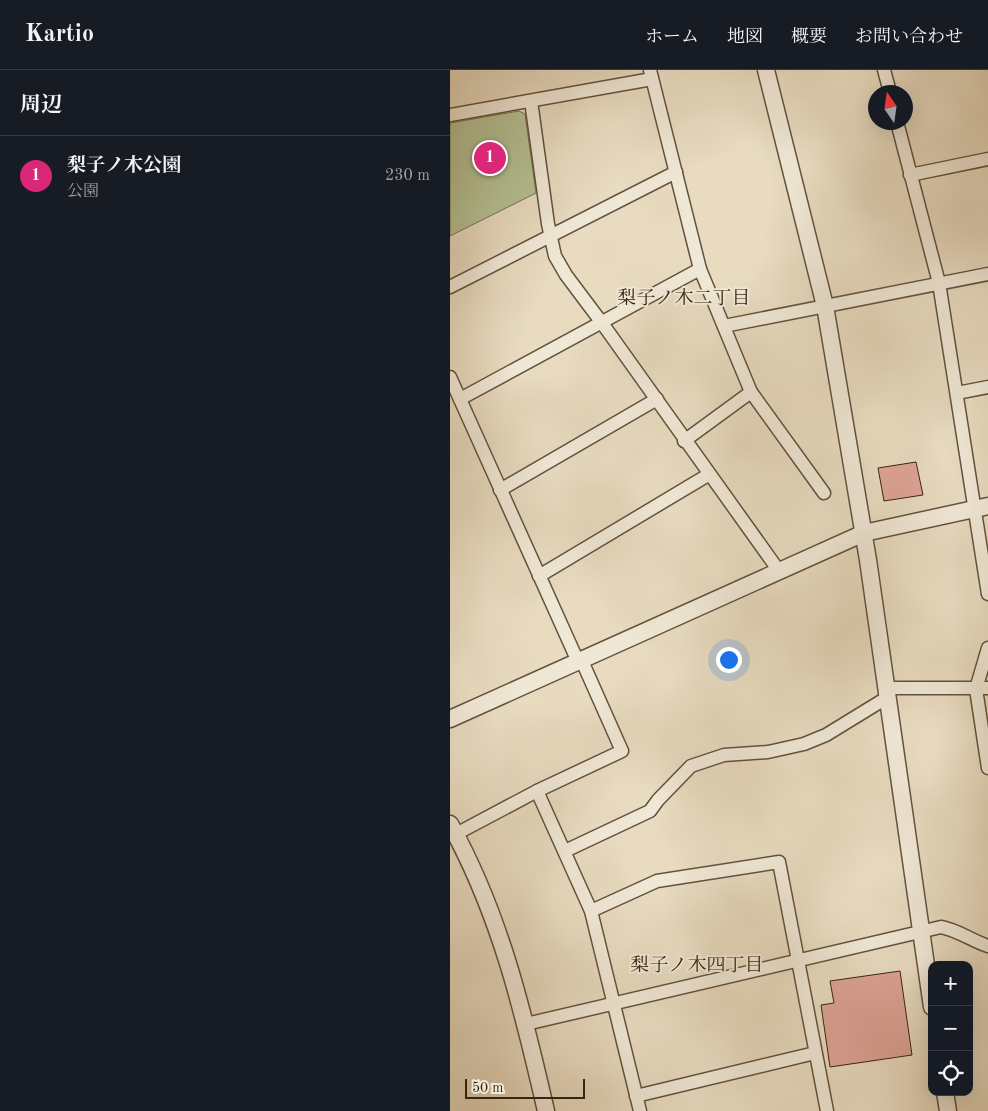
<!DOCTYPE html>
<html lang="ja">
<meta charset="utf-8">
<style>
:root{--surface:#171b24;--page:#242831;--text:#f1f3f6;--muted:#9ea1a6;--line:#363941;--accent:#db2777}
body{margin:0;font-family:"Old Standard TT","Noto Serif JP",serif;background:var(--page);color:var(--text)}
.controls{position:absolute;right:15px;bottom:15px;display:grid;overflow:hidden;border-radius:10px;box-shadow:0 5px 20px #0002}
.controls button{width:45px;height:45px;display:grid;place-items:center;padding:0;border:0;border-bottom:1px solid var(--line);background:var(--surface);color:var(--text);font:25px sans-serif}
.compass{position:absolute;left:418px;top:15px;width:45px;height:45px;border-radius:50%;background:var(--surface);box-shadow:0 5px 20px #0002;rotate:347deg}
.scale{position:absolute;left:15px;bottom:12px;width:120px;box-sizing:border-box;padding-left:5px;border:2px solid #362511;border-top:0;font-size:14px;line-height:18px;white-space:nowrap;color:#362511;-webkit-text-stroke:4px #f0e8d6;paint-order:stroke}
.you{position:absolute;left:278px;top:589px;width:18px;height:18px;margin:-12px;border:4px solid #fff;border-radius:50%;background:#1a73e8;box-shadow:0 0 0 8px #1a73e833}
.badge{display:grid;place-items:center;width:32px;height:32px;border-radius:50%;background:var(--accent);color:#fff;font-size:16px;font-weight:700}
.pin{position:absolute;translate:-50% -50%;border:2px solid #fff;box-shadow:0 1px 5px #0006}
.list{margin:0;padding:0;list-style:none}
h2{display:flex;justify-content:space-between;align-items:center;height:65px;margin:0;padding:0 20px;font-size:21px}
h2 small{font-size:16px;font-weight:400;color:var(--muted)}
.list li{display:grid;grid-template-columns:32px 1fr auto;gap:15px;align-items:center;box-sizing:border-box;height:80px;padding:0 20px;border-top:1px solid var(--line)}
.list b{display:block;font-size:19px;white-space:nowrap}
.list p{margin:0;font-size:16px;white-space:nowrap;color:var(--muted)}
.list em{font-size:16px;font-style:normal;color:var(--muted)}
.icon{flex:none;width:28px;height:28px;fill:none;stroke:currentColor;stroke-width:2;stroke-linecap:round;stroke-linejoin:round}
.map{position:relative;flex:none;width:538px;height:1041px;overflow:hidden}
header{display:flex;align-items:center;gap:30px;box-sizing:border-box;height:70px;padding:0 25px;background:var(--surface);border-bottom:1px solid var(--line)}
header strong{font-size:24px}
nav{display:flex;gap:28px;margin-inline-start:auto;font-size:18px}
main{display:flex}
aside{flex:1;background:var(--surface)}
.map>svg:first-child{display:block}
.green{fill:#b4c093;stroke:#757252}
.building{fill:#dea396;stroke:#362511}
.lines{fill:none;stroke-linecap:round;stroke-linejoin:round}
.minor-casing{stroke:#62523d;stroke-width:15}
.tertiary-casing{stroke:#62523d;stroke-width:19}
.minor{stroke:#f0e8d6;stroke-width:12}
.tertiary{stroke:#f0e8d6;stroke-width:16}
.labels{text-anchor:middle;stroke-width:4;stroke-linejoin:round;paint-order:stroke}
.neighbourhood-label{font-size:19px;fill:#362511;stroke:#f0e8d6}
</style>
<header>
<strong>Kartio</strong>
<nav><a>ホーム</a><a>地図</a><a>概要</a><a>お問い合わせ</a></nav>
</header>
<main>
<aside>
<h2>周辺<small></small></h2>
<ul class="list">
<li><span class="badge">1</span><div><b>梨子ノ木公園</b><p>公園</p></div><em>230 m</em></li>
</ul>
</aside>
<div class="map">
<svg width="538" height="1041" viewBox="0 0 538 1041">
<rect width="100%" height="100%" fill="#e8dbc0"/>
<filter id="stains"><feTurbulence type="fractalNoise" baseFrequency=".004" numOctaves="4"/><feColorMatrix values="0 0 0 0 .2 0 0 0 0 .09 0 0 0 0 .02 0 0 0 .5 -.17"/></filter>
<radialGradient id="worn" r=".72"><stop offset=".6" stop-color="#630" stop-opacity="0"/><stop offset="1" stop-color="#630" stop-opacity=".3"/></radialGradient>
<path class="green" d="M69 41 75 44 86 123 0 166V53Z"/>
<g class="building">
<path d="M466 392 473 425 434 431 428 398Z"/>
<path d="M450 901 462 985 380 997 371 935 384 933 380 911Z"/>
</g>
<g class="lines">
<defs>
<g id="minor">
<path d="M200 0 250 199 301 322 374 423"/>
<path d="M434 0 440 22"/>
<path d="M81 31 98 154 105 186 116 205 152 253 329 501"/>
<path d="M0 45 202 9"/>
<path d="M447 52 489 213 538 524"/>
<path d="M460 105 538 89"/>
<path d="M0 217 226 102"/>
<path d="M274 256 538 204"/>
<path d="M0 307 125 585 132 591 172 681 87 721 6 764"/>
<path d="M507 323 538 317"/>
<path d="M10 329 250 199"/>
<path d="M234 371 301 322"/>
<path d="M50 420 207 329"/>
<path d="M89 506 258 405"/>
<path d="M538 578 526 619 538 698"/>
<path d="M437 618H538"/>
<path d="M87 721 141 841 190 1041"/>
<path d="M115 781 200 741 208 730 241 696 274 685 318 682 354 674 376 665 438 627"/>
<path d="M141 841 207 811 329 792 377 1041"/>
<path d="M76 954 491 857C508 860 522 871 538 876"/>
<path d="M186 1026 365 983"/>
</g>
<g id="tertiary">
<path d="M316 0 375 236 418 490 482 937"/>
<path d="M0 649 414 463 538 436"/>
<path d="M0 754C50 844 73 941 96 1041"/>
<path d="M495 1022 498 1041"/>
</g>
</defs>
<use href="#minor" class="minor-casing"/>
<use href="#tertiary" class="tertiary-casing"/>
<use href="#minor" class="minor"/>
<use href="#tertiary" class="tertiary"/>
</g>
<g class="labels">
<g class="neighbourhood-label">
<text x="234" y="234">梨子ノ木二丁目</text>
<text x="247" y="901">梨子ノ木四丁目</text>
</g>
</g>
<rect width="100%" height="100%" filter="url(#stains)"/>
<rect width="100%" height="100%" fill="url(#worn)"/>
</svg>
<div class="controls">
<button>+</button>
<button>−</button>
<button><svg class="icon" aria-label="locate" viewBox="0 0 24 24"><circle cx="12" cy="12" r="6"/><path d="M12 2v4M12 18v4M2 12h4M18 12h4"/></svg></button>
</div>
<svg class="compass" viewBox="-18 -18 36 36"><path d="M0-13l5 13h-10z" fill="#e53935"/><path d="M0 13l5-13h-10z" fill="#9ea1a6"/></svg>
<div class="scale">50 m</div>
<div class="you"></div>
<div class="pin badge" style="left:40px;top:88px">1</div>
</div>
</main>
